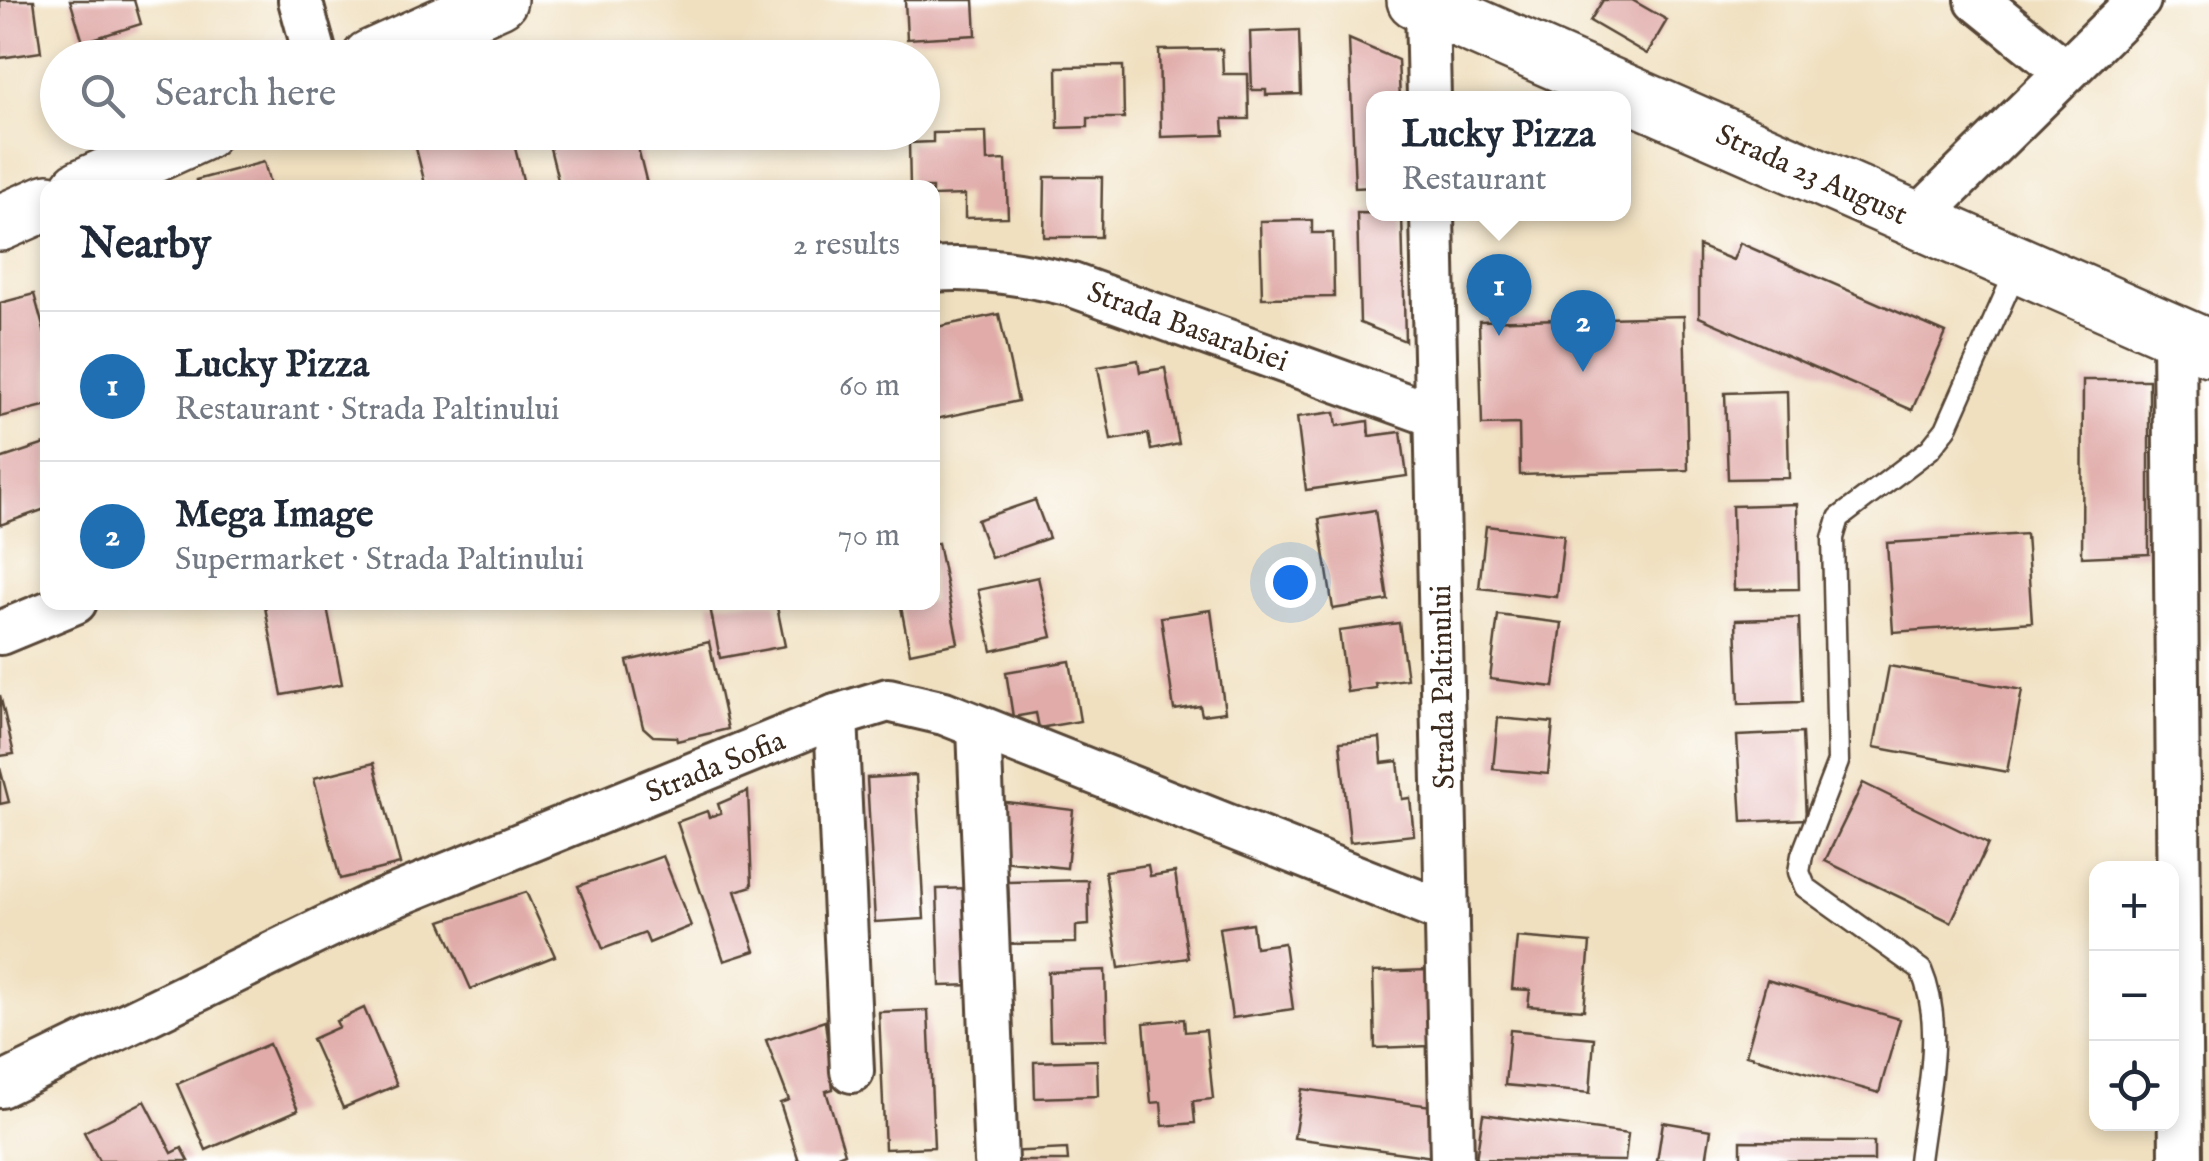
<!DOCTYPE html>
<meta charset="utf-8">
<style>
:root{--surface:#fff;--page:#f2f2f3;--text:#1f2937;--muted:#747a83;--line:#e0e1e3;--accent:#1f6fb2}
body{margin:0;font-family:"IM FELL English",serif;background:var(--page);color:var(--text)}
.controls{position:absolute;right:30px;bottom:30px;display:grid;overflow:hidden;border-radius:20px;box-shadow:0 5px 15px #0003}
.controls button{width:90px;height:90px;display:grid;place-items:center;padding:0;border:0;border-bottom:2px solid var(--line);background:var(--surface);color:var(--text);font:50px sans-serif}
.you{position:absolute;left:1290px;top:582px;width:35px;height:35px;margin:-25px;border:8px solid #fff;border-radius:50%;background:#1a73e8;box-shadow:0 0 0 15px #1a73e833}
.badge{display:grid;place-items:center;width:65px;height:65px;border-radius:50%;background:var(--accent);color:#fff;font-size:32px;font-weight:700}
.pin{position:absolute;translate:-50% -82px;filter:drop-shadow(0 2px 5px #0008)}
.pin::after{content:'';position:absolute;top:52px;width:35px;height:30px;background:inherit;clip-path:polygon(0 0,100% 0,50% 100%)}
.popup{position:absolute;left:1366px;top:91px;width:265px;height:130px;box-sizing:border-box;display:grid;place-content:center;border-radius:20px;background:var(--surface);filter:drop-shadow(0 2px 8px #0005);font-size:32px;white-space:nowrap;color:var(--muted)}
.popup b{font-size:38px;color:var(--text)}
.popup::after{content:'';position:absolute;left:50%;top:100%;margin-left:-20px;border:20px solid transparent;border-top-color:var(--surface)}
.list{margin:0;padding:0;list-style:none}
h2{display:flex;justify-content:space-between;align-items:center;height:130px;margin:0;padding:0 40px;font-size:42px}
h2 small{font-size:32px;font-weight:400;color:var(--muted)}
.list li{display:grid;grid-template-columns:65px 1fr auto;gap:30px;align-items:center;box-sizing:border-box;height:150px;padding:0 40px;border-top:2px solid var(--line)}
.list b{display:block;font-size:38px;white-space:nowrap}
.list p{margin:0;font-size:32px;white-space:nowrap;color:var(--muted)}
.list em{font-size:32px;font-style:normal;color:var(--muted)}
.icon{flex:none;width:55px;height:55px;fill:none;stroke:currentColor;stroke-width:2;stroke-linecap:round;stroke-linejoin:round}
.map{position:relative;flex:none;width:2209px;height:1161px;overflow:hidden}
.search{position:absolute;background:var(--surface);box-shadow:0 5px 15px #0003;left:40px;top:40px;width:900px;height:110px;display:flex;align-items:center;gap:25px;box-sizing:border-box;padding:0 35px;border-radius:55px;color:var(--muted);font-size:38px}
.panel{position:absolute;background:var(--surface);box-shadow:0 5px 15px #0003;left:40px;top:180px;width:900px;height:430px;border-radius:20px}
.map>svg:first-child{display:block}
.building{fill:#e0aba9}
.lines{fill:none;stroke-linecap:round;stroke-linejoin:round}
.service-casing{stroke:#564536;stroke-width:25}
.minor-casing{stroke:#564536;stroke-width:48}
.secondary-casing{stroke:#564536;stroke-width:60}
.service{stroke:#fff;stroke-width:20}
.minor{stroke:#fff;stroke-width:42}
.secondary{stroke:#fff;stroke-width:55}
.labels{text-anchor:middle;stroke-width:9;stroke-linejoin:round;paint-order:stroke}
.street-label{font-size:30px;fill:#3b2a1e;stroke:#fff}
</style>
<div class="map">
<svg width="2209" height="1161" viewBox="0 0 2209 1161">
<rect width="100%" height="100%" fill="#fff"/>
<filter id="ink" filterUnits="userSpaceOnUse"><feTurbulence type="fractalNoise" baseFrequency=".01" numOctaves="2"/><feDisplacementMap in="SourceGraphic" scale="20" xChannelSelector="R" yChannelSelector="G"/><feConvolveMatrix kernelMatrix="1 2 1 2 8 2 1 2 1" color-interpolation-filters="sRGB"/></filter>
<filter id="wash" filterUnits="userSpaceOnUse"><feTurbulence type="fractalNoise" baseFrequency=".0048" numOctaves="4" result="noise"/><feDisplacementMap in="SourceGraphic" scale="40" xChannelSelector="R" yChannelSelector="G"/><feGaussianBlur stdDeviation="2.25" result="paint"/><feColorMatrix in="noise" values="0 0 0 0 0 0 0 0 0 0 0 0 0 0 0 0 0 1.4 0 .05"/><feComposite in="paint" operator="in"/></filter>
<g filter="url(#wash)">
<rect width="100%" height="100%" fill="#f0e0c0"/>
<g id="blocks">
<g class="building">
<path d="M0 0H34L41 52 0 58Z"/>
<path d="M70 0H134L141 24 83 42Z"/>
<path d="M905 0H974L976 35 907 39Z"/>
<path d="M1603 0H1632L1667 20 1647 54 1590 21Z"/>
<path d="M1299 30 1301 94 1266 95V90H1252L1250 32Z"/>
<path d="M1349 39 1398 60 1400 99H1374V187L1355 188Z"/>
<path d="M1222 49 1223 74H1248L1249 119H1223L1224 135 1161 137 1159 50Z"/>
<path d="M1123 66 1124 118H1088V127L1058 128 1057 67Z"/>
<path d="M427 132H479L482 143 512 136 525 188H426L413 136Z"/>
<path d="M546 132H634L648 188H560Z"/>
<path d="M986 132 987 161 1006 160 1008 217 965 218V195L932 196V188H910L909 143 933 142V133Z"/>
<path d="M264 162 271 188H198L196 180Z"/>
<path d="M1045 177H1102L1101 237H1044Z"/>
<path d="M1357 213 1402 214 1405 341 1360 323Z"/>
<path d="M1312 220V233H1333L1334 297 1262 298 1260 221Z"/>
<path d="M1740 243 1946 333 1912 410 1699 317V246L1733 260Z"/>
<path d="M34 294 48 345V405L0 417V303Z"/>
<path d="M999 314 1018 401 936 419 932 405V328Z"/>
<path d="M1684 316 1688 470 1520 475 1519 424 1482 425 1479 321Z"/>
<path d="M1138 360 1140 372 1165 368 1179 444 1151 450 1148 434 1111 440 1098 367Z"/>
<path d="M2083 380H2149V554L2082 557Z"/>
<path d="M1787 391 1789 478 1728 479 1725 393Z"/>
<path d="M1335 412 1337 426 1368 421 1369 436 1401 432 1407 476 1306 490 1297 417Z"/>
<path d="M48 443V508L0 525V459Z"/>
<path d="M1035 500 1049 538 991 558 977 520Z"/>
<path d="M1797 504 1799 589 1734 590 1732 506Z"/>
<path d="M1375 510 1388 600 1333 609 1319 519Z"/>
<path d="M1486 526 1564 535 1557 597 1479 588Z"/>
<path d="M2026 534 2032 622 1893 632 1887 543Z"/>
<path d="M938 543 958 643 910 653 900 602H932V544Z"/>
<path d="M1038 577 1052 637 992 651 978 590Z"/>
<path d="M264 602H326L342 684 282 695Z"/>
<path d="M709 602H776L785 646 720 658Z"/>
<path d="M1211 610 1225 712 1202 715 1200 706 1174 710 1161 617Z"/>
<path d="M1498 615 1562 623 1554 687 1490 679Z"/>
<path d="M1799 618 1802 702 1739 704 1736 620Z"/>
<path d="M1399 623 1407 679 1375 683 1376 688 1347 692 1339 631Z"/>
<path d="M709 642 728 729 677 741 676 737 653 736 643 727 627 661Z"/>
<path d="M1070 661 1080 721 1039 728 1036 713 1013 717 1006 672Z"/>
<path d="M1889 666 2022 690 2007 772 1874 747Z"/>
<path d="M0 695 14 754 0 756Z"/>
<path d="M1498 718 1553 723 1548 774 1493 769Z"/>
<path d="M1802 733 1806 819 1742 822 1737 736Z"/>
<path d="M1380 738 1382 763 1398 761 1402 799 1410 798 1414 835 1350 842 1340 742Z"/>
<path d="M374 763 400 864 340 879 314 778Z"/>
<path d="M0 768 9 802 0 804Z"/>
<path d="M916 775 924 919 875 922 867 778Z"/>
<path d="M1863 783 1988 844 1951 922 1825 861Z"/>
<path d="M748 791 752 886 735 891 755 951 724 961 677 822 707 811 709 817 721 813 718 804Z"/>
<path d="M998 801 1073 810 1067 868 992 860Z"/>
<path d="M663 856 691 926 649 943 645 933 603 949 578 886Z"/>
<path d="M1148 865 1150 876 1175 872 1188 958 1119 968 1105 871Z"/>
<path d="M1088 880 1089 925 1076 926V943L999 944 998 901H1009L1008 882Z"/>
<path d="M973 888 977 985 940 986 937 889Z"/>
<path d="M526 892 555 956 471 989 441 921Z"/>
<path d="M1252 923 1255 947 1284 943 1293 1009 1232 1018 1219 928Z"/>
<path d="M1517 937 1590 943 1584 1010 1528 1006 1530 990 1512 989Z"/>
<path d="M1105 970 1107 1039 1050 1040 1048 972Z"/>
<path d="M1428 970 1430 1046 1375 1048 1373 972Z"/>
<path d="M1767 980 1900 1019 1879 1093 1746 1055Z"/>
<path d="M364 1008 397 1085 343 1108 312 1039 339 1027 336 1021Z"/>
<path d="M928 1010 934 1147 885 1149 879 1012Z"/>
<path d="M1184 1019 1185 1032 1206 1030 1213 1099 1193 1101 1195 1123 1163 1126 1161 1102 1151 1103 1144 1023Z"/>
<path d="M825 1021 833 1089 826 1091 845 1153 835 1157V1161H799L780 1103 789 1100 766 1040Z"/>
<path d="M1510 1030 1594 1038 1590 1093 1505 1085Z"/>
<path d="M269 1044 298 1110 206 1150 177 1084Z"/>
<path d="M1097 1060 1098 1096 1035 1098 1034 1062Z"/>
<path d="M1302 1089 1432 1106 1433 1157 1294 1138Z"/>
<path d="M145 1101 172 1153 182 1148 189 1161H99L84 1132Z"/>
<path d="M1483 1114 1628 1134 1625 1161 1476 1159Z"/>
<path d="M1663 1122 1711 1130 1706 1161H1657Z"/>
<path d="M1741 1141 1874 1142V1161H1741Z"/>
<path d="M1067 1149 1068 1161H1005L1004 1152Z"/>
</g>
</g>
</g>
<g filter="url(#ink)">
<use href="#blocks" fill-opacity="0" stroke="#564536" stroke-width="2.5"/>
<g class="lines">
<defs>
<path id="service" d="M1919 1161C1926 1100 1946 1028 1921 970L1805 887 1799 872 1802 855 1838 762 1833 538 1839 518 1930 449 1946 429 2018 266"/>
<g id="minor">
<path d="M300 0 316 58"/>
<path d="M1977 0 2065 71"/>
<path d="M1427 5 1429 99"/>
<path d="M1432 214 1452 1161"/>
<path d="M1916 220 2139 0"/>
<path d="M932 270C980 266 1026 274 1072 285L1436 416"/>
<path d="M2174 333 2181 1161"/>
<path d="M0 633 75 602"/>
<path d="M836 716 852 1071"/>
<path d="M979 728 996 1161"/>
<path d="M0 1086 372 905 836 716 888 700 944 713 1447 913"/>
</g>
<g id="secondary">
<path d="M1415 0 2209 348"/>
<path d="M370 58 499 0"/>
<path d="M80 188 203 132"/>
<path d="M0 223 48 202"/>
</g>
</defs>
<use href="#service" class="service-casing"/>
<use href="#minor" class="minor-casing"/>
<use href="#secondary" class="secondary-casing"/>
<use href="#service" class="service"/>
<use href="#minor" class="minor"/>
<use href="#secondary" class="secondary"/>
</g>
</g>
<g class="labels">
<g class="street-label">
<text transform="translate(1812 174) rotate(24)" y="10">Strada 23 August</text>
<text transform="translate(1188 326) rotate(20)" y="10">Strada Basarabiei</text>
<text transform="translate(1442 687) rotate(-91)" y="10">Strada Paltinului</text>
<text transform="translate(715 766) rotate(-22)" y="10">Strada Sofia</text>
</g>
</g>
</svg>
<div class="controls">
<button>+</button>
<button>−</button>
<button><svg class="icon" aria-label="locate" viewBox="0 0 24 24"><circle cx="12" cy="12" r="6"/><path d="M12 2v4M12 18v4M2 12h4M18 12h4"/></svg></button>
</div>
<div class="you"></div>
<div class="pin badge" style="left:1499px;top:336px">1</div>
<div class="popup"><b>Lucky Pizza</b>Restaurant</div>
<div class="pin badge" style="left:1583px;top:372px">2</div>
<div class="search"><svg class="icon" aria-label="search" viewBox="0 0 24 24"><circle cx="10" cy="10" r="6"/><path d="M15 15l6 6"/></svg>Search here</div>
<section class="panel">
<h2>Nearby<small>2 results</small></h2>
<ul class="list">
<li><span class="badge">1</span><div><b>Lucky Pizza</b><p>Restaurant · Strada Paltinului</p></div><em>60 m</em></li>
<li><span class="badge">2</span><div><b>Mega Image</b><p>Supermarket · Strada Paltinului</p></div><em>70 m</em></li>
</ul>
</section>
</div>
